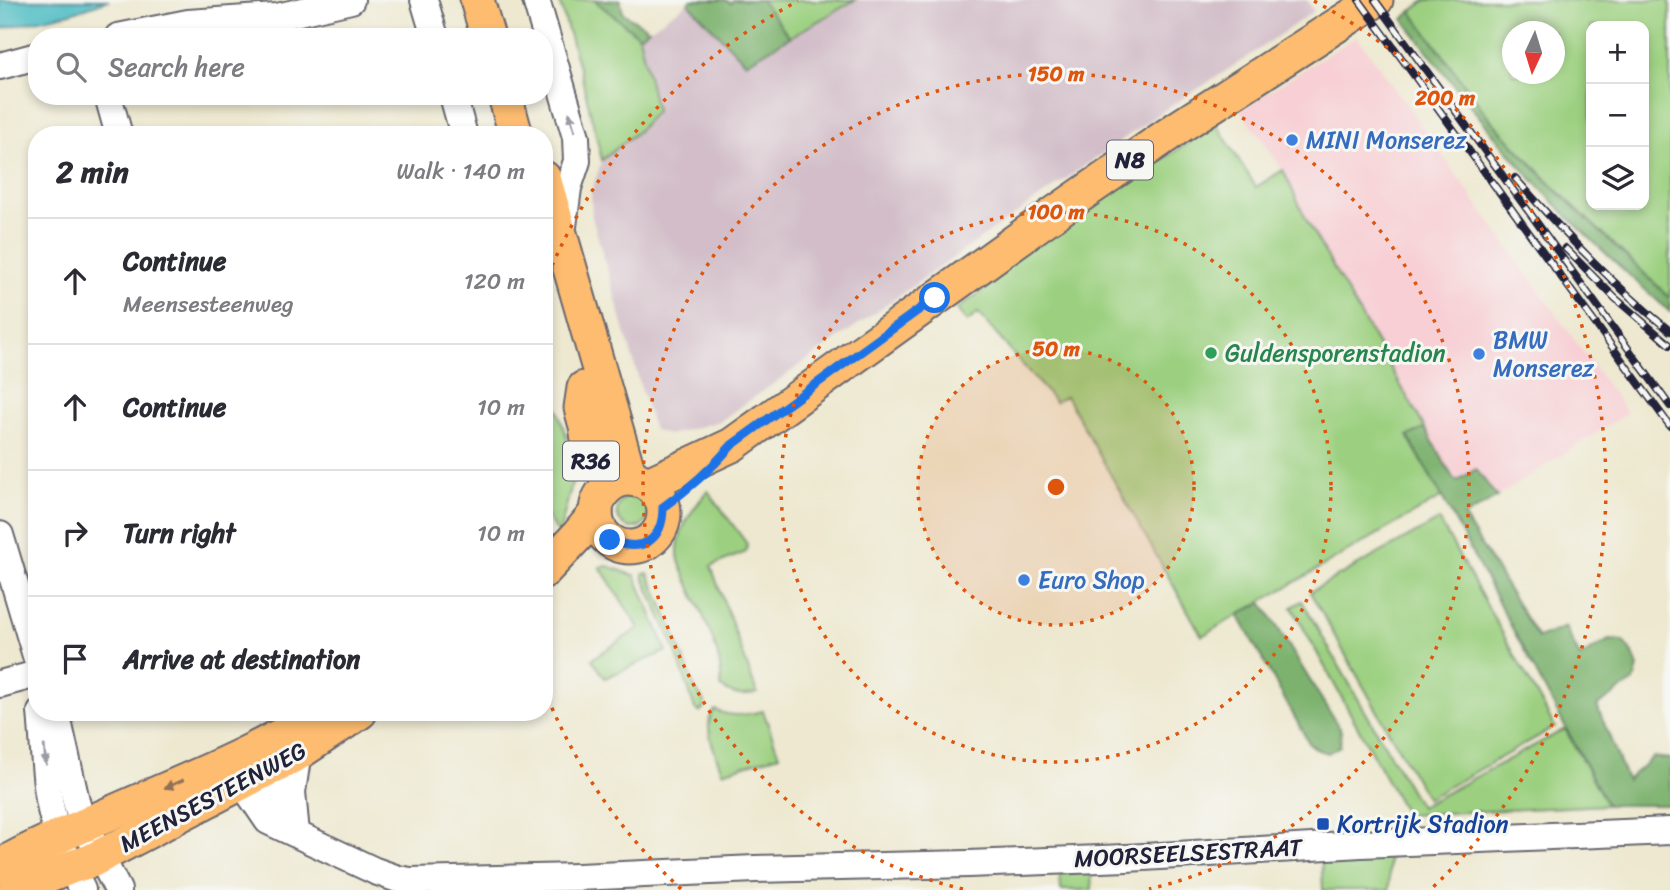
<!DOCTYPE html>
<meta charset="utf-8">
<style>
:root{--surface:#fff;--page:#f7f7f7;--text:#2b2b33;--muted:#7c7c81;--line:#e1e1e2}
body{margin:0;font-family:Sriracha,sans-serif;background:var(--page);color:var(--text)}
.controls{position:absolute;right:21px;top:21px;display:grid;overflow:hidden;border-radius:14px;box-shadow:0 4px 10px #0003}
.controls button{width:63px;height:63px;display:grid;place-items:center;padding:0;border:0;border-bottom:2px solid var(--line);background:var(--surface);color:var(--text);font:35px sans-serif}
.compass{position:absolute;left:1502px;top:21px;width:63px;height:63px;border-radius:50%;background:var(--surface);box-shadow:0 4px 10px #0003;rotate:184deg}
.stop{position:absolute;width:21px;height:21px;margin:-16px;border:5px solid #1a73e8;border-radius:50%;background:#fff}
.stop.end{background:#1a73e8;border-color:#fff;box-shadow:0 2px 7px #0008}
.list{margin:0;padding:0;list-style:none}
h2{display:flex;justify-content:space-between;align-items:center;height:91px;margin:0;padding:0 28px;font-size:30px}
h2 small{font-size:23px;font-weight:400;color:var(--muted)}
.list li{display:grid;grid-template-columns:46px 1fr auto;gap:21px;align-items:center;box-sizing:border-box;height:126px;padding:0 28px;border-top:2px solid var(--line)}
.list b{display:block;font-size:26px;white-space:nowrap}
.list p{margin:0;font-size:23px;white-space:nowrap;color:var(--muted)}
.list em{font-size:23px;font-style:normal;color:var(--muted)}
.icon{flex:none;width:38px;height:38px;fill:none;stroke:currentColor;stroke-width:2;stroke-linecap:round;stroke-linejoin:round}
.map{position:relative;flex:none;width:1670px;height:890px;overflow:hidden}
.search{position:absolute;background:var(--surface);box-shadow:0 4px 10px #0003;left:28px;top:28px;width:525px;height:77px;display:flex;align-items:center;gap:18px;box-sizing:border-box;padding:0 24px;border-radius:28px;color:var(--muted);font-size:26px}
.panel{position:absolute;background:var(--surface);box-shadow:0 4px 10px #0003;left:28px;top:126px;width:525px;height:595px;border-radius:28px}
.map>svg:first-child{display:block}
.built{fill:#f7cfd4}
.industrial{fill:#d2bdc8}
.green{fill:#9cd080;stroke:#5f795e;stroke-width:2;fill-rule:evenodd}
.forest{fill:#7db26e;stroke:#506a54;stroke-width:2}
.water{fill:#4cbbc2;stroke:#376e7e;stroke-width:2}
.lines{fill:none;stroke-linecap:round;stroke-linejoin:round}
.minor-casing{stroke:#69676f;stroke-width:30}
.major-casing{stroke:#69676f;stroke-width:37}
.minor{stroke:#fff;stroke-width:26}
.major{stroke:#fdbc70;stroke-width:33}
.rail-casing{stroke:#22223b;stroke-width:8}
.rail{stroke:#f6f6f2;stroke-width:5;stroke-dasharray:16;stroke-linecap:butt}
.oneway{fill:#9c9ca7}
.oneway2{fill:#906f56}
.route{stroke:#1a73e8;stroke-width:9}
.ring{fill:none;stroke:#de560e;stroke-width:3.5;stroke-dasharray:3.5 7}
.shop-dot{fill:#3f7fe0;stroke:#f6f6f2;stroke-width:2.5}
.leisure-dot{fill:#2e9e5b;stroke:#f6f6f2;stroke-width:2.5}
.transit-dot{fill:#1a4fb4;stroke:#f6f6f2;stroke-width:2.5}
.labels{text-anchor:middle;stroke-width:6;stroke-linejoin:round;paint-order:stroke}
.shield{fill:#f6f6f2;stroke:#626272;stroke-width:2}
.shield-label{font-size:23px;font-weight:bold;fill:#22223b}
.shop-label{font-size:24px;fill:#366cbe;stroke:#f6f6f2;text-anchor:start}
.leisure-label{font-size:24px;fill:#27864d;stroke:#f6f6f2;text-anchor:start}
.street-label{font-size:24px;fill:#22223b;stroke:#f6f6f2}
.transit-label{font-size:24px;fill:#164399;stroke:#f6f6f2;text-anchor:start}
.centre{fill:#de560e;stroke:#f6f6f2;stroke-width:3.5}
.ring-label{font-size:21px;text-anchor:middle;font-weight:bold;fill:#de560e;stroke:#f6f6f2;stroke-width:6;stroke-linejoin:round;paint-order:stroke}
</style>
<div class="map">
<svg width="1670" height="890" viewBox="0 0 1670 890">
<rect width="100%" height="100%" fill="#f6f6f2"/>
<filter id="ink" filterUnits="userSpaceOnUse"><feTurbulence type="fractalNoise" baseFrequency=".0143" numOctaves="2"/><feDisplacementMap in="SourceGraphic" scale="14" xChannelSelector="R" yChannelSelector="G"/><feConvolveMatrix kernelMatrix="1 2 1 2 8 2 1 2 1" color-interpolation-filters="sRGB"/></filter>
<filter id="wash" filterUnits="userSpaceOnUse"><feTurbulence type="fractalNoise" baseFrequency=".00686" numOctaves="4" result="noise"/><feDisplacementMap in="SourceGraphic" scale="28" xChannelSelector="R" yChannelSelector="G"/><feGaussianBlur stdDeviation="1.57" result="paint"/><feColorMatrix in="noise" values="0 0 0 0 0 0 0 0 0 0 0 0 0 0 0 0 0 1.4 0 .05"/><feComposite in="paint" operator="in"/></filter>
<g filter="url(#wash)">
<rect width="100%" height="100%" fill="#ede8cf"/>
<path class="built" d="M1357 36 1627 413 1497 497 1476 469 1457 481 1453 478 1308 223 1283 170 1240 110Z"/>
<path class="industrial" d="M855 0H1307L1314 11 1243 60 1163 111 720 421 668 435 653 429 592 217 591 193 602 160 638 131 649 79 639 36 688 3 746 62Z"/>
<g class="green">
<path d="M559 0H594L639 36 656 111 638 131 602 160 581 74Z"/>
<path d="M761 0H855L790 37Z"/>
<path d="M1427 0H1670V298L1553 186 1488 117 1411 11ZM1591 26H1644V205H1591ZM1512 32H1554V74H1512Z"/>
<path d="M1217 125 1256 187 1283 170 1308 223 1425 428 1408 437 1442 497 1202 636 1066 396 1055 402 978 313 967 322 957 309 995 282 989 273 1042 235Z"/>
<path d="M544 366 572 455 573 480 559 534 544 513Z"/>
<path d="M708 491 747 544 746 552 711 566 757 693C742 697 733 696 721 687 724 653 702 616 689 584 685 575 678 564 678 554 676 531 694 507 708 491Z"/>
<circle cx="633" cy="512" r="16"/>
<path d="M1439 520 1555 727 1427 799 1310 592Z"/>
<path d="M606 566C617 567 624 574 635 575L667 651 605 678 592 659 639 628 600 567Z"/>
<path d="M648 573 671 625 695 688 705 703 703 709 699 712 695 709 675 649 643 576V574Z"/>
<path d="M1302 601 1420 807 1565 729 1607 805 1406 815 1292 607Z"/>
<path d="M715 710C732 718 745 715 763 711L779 755 722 772C717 756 700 723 715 710Z"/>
<path d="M1389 852V890H1323L1321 853Z"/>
<path d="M1091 871 1092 890H1061L1060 872Z"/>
</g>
<g class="forest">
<path d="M594 0H620L623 13 649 29 639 36Z"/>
<path d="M691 0H725L731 3 733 0H761L790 37 746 63 688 3Z"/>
<path d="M1411 11 1488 117 1553 187 1670 298V312C1620 267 1569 221 1524 170 1481 121 1442 70 1403 19Z"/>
<path d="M1425 428 1453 478 1457 481 1476 469 1497 497 1464 517 1538 638 1565 627 1580 657 1609 640 1623 641 1634 656 1638 667 1634 681 1597 706 1627 780 1653 757 1670 759V805H1607L1442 497 1408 436Z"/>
<path d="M1262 602 1341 731 1340 746 1328 753 1318 750 1309 743 1238 615Z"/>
</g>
<path class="water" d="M0 0H109L71 13 0 29Z"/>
</g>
<g filter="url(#ink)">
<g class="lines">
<defs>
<g id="minor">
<path d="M424 0 435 37"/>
<path d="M536 0 576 137 577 161 568 188 563 226 560 229"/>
<path d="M118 37 188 23 277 17 351 0"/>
<path d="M0 66 37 56"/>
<path d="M108 96 119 135"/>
<path d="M453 96 464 135"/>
<path d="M0 535 37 659"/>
<path d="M0 684 37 674"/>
<path d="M41 712C44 741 44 770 49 799 54 831 68 861 82 890"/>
<path d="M56 712 77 805 84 825 118 890"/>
<path d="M249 757 285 812 292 825"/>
<path d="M232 768 268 821 375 871 398 879 411 881 578 877 755 869 968 864 1127 858 1361 844 1670 831"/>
<path d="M296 833 292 792 296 765V738"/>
</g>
<g id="major">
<path d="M477 0 488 37"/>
<path d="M505 96 516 135"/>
<path d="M544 178 628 470 636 480"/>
<path d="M584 388 581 408 586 426 591 461"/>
<path d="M598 435 605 462 607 488"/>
<circle cx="630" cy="513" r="34"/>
<path d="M648 484 732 445 1042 222 1179 127 1376 0"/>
<path d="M544 571 578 535 596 513"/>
<path d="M0 866C27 849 58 837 87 824 165 788 248 758 321 712"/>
<path d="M15 890 71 867 91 861 297 754 360 712"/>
</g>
</defs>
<use href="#minor" class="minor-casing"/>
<use href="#major" class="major-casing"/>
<use href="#minor" class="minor"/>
<use href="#major" class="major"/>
<defs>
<g id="rail">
<path d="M1359 0 1670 426"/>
<path d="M1375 0 1670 406"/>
<path d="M1515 178C1563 232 1613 285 1670 331"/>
<path d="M1565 248 1615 298 1670 345"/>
</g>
</defs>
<use href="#rail" class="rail-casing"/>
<use href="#rail" class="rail"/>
</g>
<defs><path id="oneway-solid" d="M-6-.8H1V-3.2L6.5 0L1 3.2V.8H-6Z" transform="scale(1.75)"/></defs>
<g class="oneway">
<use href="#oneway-solid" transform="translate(572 122) rotate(-106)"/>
<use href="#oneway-solid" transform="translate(45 755) rotate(85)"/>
</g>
<use class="oneway2" href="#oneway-solid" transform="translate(174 784) rotate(156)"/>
</g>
<g class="lines" filter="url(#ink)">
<path class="route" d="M610 540C641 553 663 542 663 507 689 489 711 469 732 445L935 298"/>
</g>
<circle cx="1056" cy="487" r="138" fill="#de560e" fill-opacity=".12"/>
<g class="ring">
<circle cx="1056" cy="487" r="138"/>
<circle cx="1056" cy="487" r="275"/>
<path d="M963 889A413 413 0 1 1 1149 889"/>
<path d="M681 889A550 550 0 0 1 544 689M544 285A550 550 0 0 1 798 1M1314 1A550 550 0 0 1 1431 889"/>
</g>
<g class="shop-dot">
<circle cx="1292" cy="140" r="7"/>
<circle cx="1479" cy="354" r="7"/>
<circle cx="1024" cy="580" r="7"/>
</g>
<circle class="leisure-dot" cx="1211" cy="353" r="7"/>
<rect class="transit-dot" x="1316" y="817" width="14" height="14" rx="3.5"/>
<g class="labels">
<g class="shield">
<rect x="1107" y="140.5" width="46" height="39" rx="5"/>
<rect x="563" y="441.5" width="56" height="39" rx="5"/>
</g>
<g class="shield-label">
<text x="1130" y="168">N8</text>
<text x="591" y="469">R36</text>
</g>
<g class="shop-label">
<text x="1306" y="148">MINI Monserez</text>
<text x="1493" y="348">BMW<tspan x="1493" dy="28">Monserez</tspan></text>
<text x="1038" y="588">Euro Shop</text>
</g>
<g class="leisure-label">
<text x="1225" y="361">Guldensporenstadion</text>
</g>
<g class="street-label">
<text transform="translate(213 797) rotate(-28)" y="8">MEENSESTEENWEG</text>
<text transform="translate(1188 853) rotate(-3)" y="8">MOORSEELSESTRAAT</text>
</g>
<g class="transit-label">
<text x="1337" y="832">Kortrijk Stadion</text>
</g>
</g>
<circle cx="1056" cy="487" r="10" class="centre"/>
<g class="ring-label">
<text x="1056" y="81">150 m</text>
<text x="1445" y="105">200 m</text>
<text x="1056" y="219">100 m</text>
<text x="1056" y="356">50 m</text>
</g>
</svg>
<div class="controls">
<button>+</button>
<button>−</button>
<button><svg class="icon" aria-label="layers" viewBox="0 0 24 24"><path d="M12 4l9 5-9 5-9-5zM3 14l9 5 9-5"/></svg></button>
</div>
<svg class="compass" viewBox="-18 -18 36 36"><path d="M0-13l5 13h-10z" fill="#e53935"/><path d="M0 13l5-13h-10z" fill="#7c7c81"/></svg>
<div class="stop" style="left:935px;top:298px"></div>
<div class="stop end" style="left:610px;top:540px"></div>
<div class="search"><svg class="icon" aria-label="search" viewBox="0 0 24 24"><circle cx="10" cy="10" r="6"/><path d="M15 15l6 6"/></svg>Search here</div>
<section class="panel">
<h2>2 min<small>Walk · 140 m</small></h2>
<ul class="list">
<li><svg class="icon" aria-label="ahead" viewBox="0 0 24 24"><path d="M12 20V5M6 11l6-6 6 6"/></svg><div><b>Continue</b><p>Meensesteenweg</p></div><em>120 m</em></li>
<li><svg class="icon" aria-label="ahead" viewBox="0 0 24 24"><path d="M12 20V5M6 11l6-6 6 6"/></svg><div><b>Continue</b></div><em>10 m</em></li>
<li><svg class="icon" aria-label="right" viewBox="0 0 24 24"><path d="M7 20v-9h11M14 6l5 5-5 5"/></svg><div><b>Turn right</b></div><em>10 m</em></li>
<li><svg class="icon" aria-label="arrive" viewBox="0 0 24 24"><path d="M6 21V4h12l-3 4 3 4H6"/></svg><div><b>Arrive at destination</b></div></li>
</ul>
</section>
</div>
